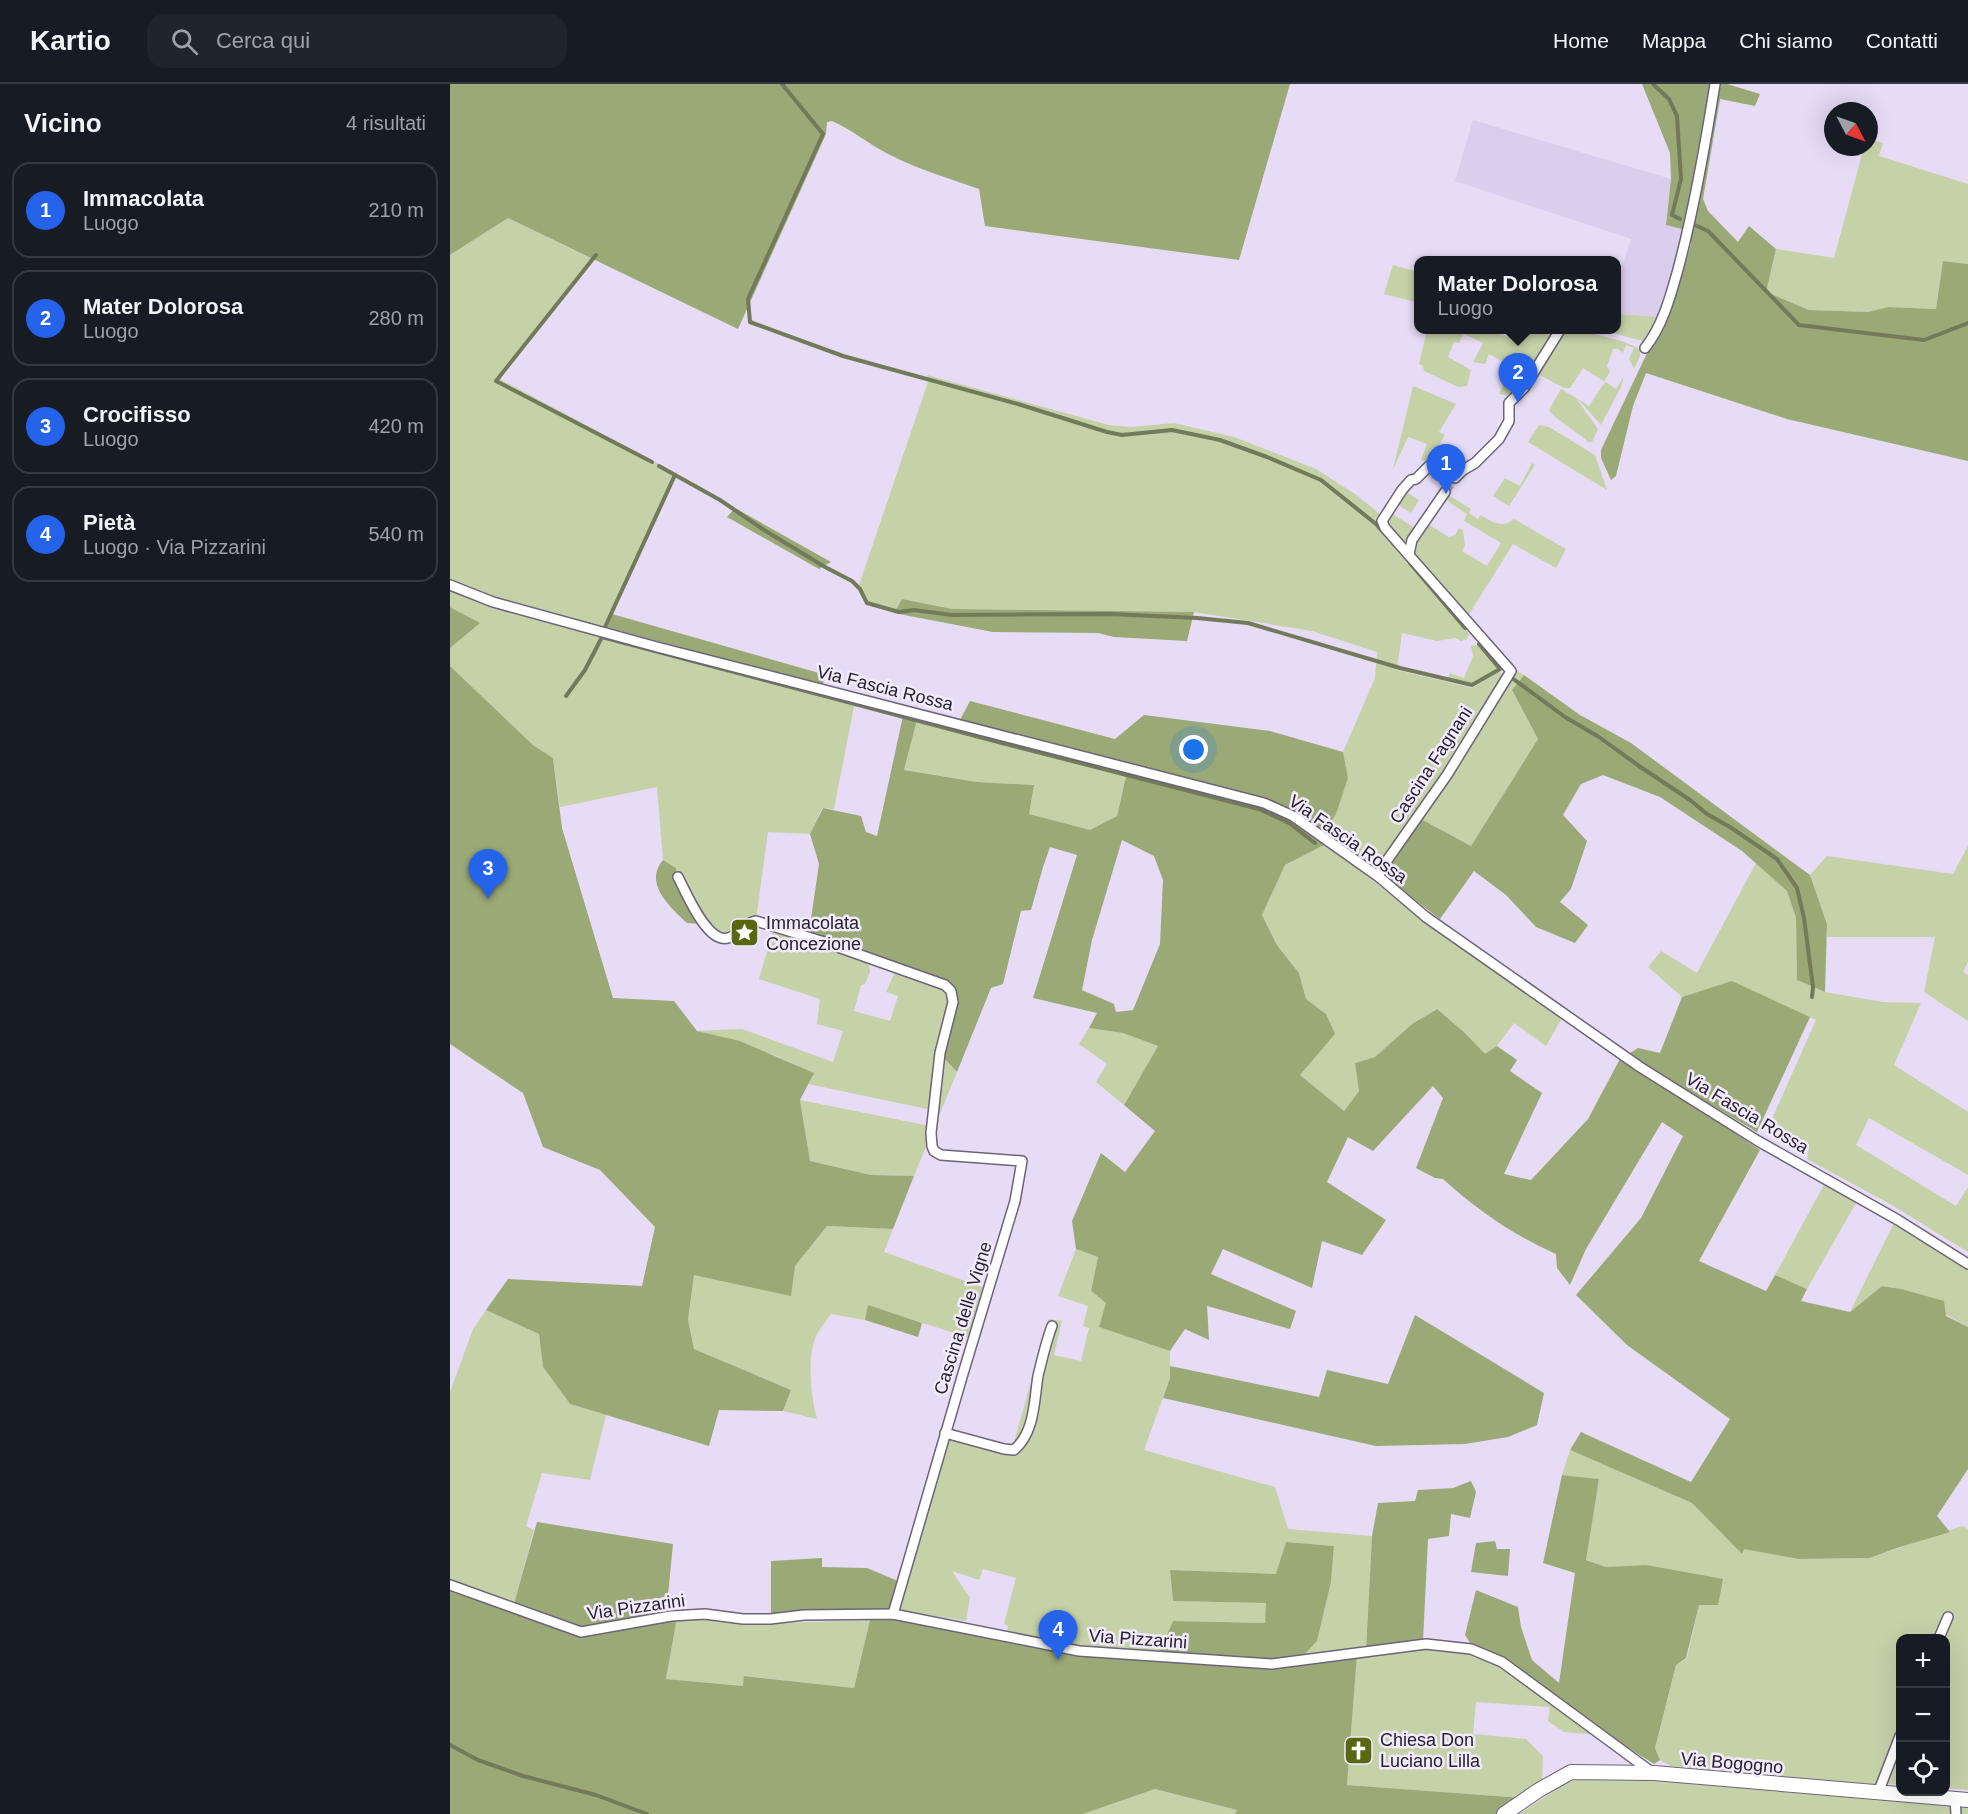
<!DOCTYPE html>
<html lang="it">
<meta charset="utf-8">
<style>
:root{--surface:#171b24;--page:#20242c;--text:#f1f3f6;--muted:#9ea1a6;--line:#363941;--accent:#2563eb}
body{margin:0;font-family:Helvetica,sans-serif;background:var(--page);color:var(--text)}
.controls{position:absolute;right:18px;bottom:18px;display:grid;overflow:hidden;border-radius:12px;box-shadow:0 6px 24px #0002}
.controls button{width:54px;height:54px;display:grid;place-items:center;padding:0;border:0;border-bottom:2px solid var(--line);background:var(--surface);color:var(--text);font:30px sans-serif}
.compass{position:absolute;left:1374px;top:18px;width:54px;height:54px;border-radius:50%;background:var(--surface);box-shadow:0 6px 24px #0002;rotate:131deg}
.you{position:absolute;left:744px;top:666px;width:21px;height:21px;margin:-15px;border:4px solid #fff;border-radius:50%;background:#1a73e8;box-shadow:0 0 0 9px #1a73e833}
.badge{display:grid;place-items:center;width:39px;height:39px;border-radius:50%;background:var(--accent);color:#fff;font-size:20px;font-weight:700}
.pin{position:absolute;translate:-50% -50px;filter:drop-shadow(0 2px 3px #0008)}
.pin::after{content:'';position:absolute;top:32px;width:21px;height:18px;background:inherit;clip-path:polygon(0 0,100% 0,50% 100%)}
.popup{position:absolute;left:964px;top:172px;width:207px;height:78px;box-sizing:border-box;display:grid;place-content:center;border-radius:12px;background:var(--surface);filter:drop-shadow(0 2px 4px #0005);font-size:20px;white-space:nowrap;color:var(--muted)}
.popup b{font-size:22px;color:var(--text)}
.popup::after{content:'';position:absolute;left:50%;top:100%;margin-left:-12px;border:12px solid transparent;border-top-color:var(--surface)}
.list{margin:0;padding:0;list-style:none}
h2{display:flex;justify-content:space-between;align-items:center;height:78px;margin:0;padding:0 24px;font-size:26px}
h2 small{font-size:20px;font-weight:400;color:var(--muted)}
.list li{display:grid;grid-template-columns:39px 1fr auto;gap:18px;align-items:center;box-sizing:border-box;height:96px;margin:0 12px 12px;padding:0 12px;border:2px solid var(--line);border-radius:18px}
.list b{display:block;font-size:22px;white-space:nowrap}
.list p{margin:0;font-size:20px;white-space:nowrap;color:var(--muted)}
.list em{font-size:20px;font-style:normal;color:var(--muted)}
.icon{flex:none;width:33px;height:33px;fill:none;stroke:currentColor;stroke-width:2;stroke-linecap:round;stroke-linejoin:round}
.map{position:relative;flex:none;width:1518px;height:1730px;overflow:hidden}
header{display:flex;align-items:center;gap:36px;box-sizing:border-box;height:84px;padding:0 30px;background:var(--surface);border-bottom:2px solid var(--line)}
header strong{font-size:28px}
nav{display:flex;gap:33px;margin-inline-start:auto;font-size:21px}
.search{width:420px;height:54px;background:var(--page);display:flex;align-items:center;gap:15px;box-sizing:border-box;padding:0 21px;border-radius:18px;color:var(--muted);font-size:22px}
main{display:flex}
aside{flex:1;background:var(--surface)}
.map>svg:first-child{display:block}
.built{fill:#daceed}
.green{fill:#c6d1a8}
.forest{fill:#9ba976;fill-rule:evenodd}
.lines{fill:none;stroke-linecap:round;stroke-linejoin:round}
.stream{stroke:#727a5a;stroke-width:4}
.street-tunnel{stroke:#c0b7cd;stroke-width:9;stroke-dasharray:9 4.5;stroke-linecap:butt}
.street-casing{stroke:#6c6479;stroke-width:12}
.secondary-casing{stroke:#6c6479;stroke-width:16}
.street{stroke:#fff;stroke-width:9}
.secondary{stroke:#fff;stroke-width:14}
.labels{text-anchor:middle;stroke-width:5;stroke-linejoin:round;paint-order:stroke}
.street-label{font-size:18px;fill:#26232c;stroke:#f2ebfe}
.poi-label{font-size:18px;fill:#26232c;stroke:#f2ebfe;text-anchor:start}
</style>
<header>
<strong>Kartio</strong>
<div class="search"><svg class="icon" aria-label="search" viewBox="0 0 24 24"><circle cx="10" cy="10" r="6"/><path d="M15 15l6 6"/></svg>Cerca qui</div>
<nav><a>Home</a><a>Mappa</a><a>Chi siamo</a><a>Contatti</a></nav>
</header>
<main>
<aside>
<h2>Vicino<small>4 risultati</small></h2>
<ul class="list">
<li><span class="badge">1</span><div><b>Immacolata</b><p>Luogo</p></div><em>210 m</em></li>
<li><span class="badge">2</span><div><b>Mater Dolorosa</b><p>Luogo</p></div><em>280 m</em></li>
<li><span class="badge">3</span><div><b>Crocifisso</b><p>Luogo</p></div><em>420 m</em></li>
<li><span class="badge">4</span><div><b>Pietà</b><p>Luogo · Via Pizzarini</p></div><em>540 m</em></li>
</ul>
</aside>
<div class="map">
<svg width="1518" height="1730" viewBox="0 0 1518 1730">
<rect width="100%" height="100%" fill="#e6dcf5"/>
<path class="built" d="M1023 36 1221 95 1216 140 1236 146V155L1209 233 1167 230V199L1181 155 1005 97Z"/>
<g class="green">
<path d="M1419 55 1433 59 1429 72 1518 100V180L1493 177 1486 225 1438 223 1418 228 1359 226 1315 208 1326 165 1384 174 1414 63H1419Z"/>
<path d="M58 134 142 175 48 294 227 390 151 550 405 617 384 725 372 724 360 750 318 748 306 836 285 849 269 853 256 836 237 802 226 799V784L213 776 207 703 110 723 103 674 83 661 0 582V564L29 539 0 523V171Z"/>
<path d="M943 181 969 188V219L934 210Z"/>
<path d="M1167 230 1209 233 1196 258 1152 246H1167Z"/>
<path d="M977 246H1038L1057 253 1059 249 1068 246H1100L1104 248 1067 307 1064 306 1060 312 1049 310 1062 282 1039 270 1035 280 1023 278 1033 259 1014 250 1009 259 1004 258 998 273 1021 286 1017 302 1008 303 974 287 973 282 969 280Z"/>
<path d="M1117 246C1131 246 1181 257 1190 266V272L1184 285 1179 275 1184 264 1176 261 1173 269 1168 265H1163L1157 282 1160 288 1154 297 1166 305 1174 292 1171 303 1151 341 1128 315 1139 322 1155 298 1133 284 1120 304H1114L1088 290 1108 254Z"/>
<path d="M477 291 659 341 682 343 724 339 784 353 866 385 905 410 930 430 925 435 1019 550 1017 555 1011 557 1005 554 987 557 952 549 947 586 1022 604 1050 587 1052 591 972 721 923 786 872 750 898 695 893 668 925 594 927 568 862 547 744 528 502 525 452 515 444 529 422 522 409 501 478 298Z"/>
<path d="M963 302 1006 320 989 348 995 351 986 366 994 371 987 380 971 376 977 360 958 353 943 385Z"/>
<path d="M1111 305 1126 314 1148 345 1142 358H1139L1105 333 1099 326Z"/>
<path d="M1089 341 1099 343 1145 371 1157 406 1078 358Z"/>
<path d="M1082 379 1085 381 1059 422 1043 412 1055 394 1070 402Z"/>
<path d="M955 407 969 416 961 429 947 420Z"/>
<path d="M995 409 1021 425 1019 429 1028 435 1031 431C1042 438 1052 445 1064 435L1116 465 1106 484 1063 460 1018 532 964 471C960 459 970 449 978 440L999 453 1005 451 1009 444 1013 446 1015 462 1012 467 1037 482 1051 459 1014 437 1017 430 1000 419 995 413Z"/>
<path d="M940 428 966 445 954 458 937 444 936 436Z"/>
<path d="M1028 561 1048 584 1021 600 998 594 1000 589 1014 594 1023 572 1021 562Z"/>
<path d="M1065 585 1074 591 1062 606 1088 655 1021 762 971 735 1021 658Z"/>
<path d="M467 636 677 688 667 732 640 746 578 730 583 701 527 698 454 686Z"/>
<path d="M876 760 988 848 1113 932 1096 962 1064 939 1047 962 1035 971 1015 949 986 925 962 940 925 973 905 979 909 1007 894 1027 850 991 876 930 856 915 849 889 827 861 812 831 835 781Z"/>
<path d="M1518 762V878L1513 888 1518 891V937L1474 908 1485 853H1377V840L1360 791 1377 772 1503 790Z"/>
<path d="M1306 779 1337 807 1346 834 1347 896 1375 908 1433 918 1471 919 1444 981 1518 1028V1091L1419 1034 1406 1061 1506 1122 1518 1103V1168L1440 1120 1357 1075 1359 1065 1317 1046 1366 936 1282 898 1232 913 1198 883 1211 867 1247 889Z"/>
<path d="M323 847 369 860 419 880 420 888 415 900 411 901 404 927 440 937 448 912 436 908 445 888 490 902 498 911 500 917 482 1026 358 1000 363 989 327 972 247 947 292 945 383 978 393 947 367 940 370 915 309 895Z"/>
<path d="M639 944 673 949 708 962 674 1021 646 998 657 980 629 960Z"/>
<path d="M493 973 507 988 487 1037Z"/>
<path d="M350 1016 480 1042 478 1058 464 1092 421 1091 360 1077Z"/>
<path d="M1375 1099 1406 1119 1357 1205 1325 1191Z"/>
<path d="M1444 1139 1518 1186V1243L1451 1205 1432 1202 1400 1228Z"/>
<path d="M377 1142 443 1145 434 1168 535 1204 520 1254 419 1222 415 1236 381 1230C376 1237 371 1243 367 1250 356 1272 361 1313 367 1335L333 1327 341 1306 244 1265 238 1236 244 1190 345 1182Z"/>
<path d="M626 1165 648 1173 641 1207 656 1219 650 1243 720 1267V1294L694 1366 825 1403 838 1445 922 1452 916 1566 854 1571 867 1556 881 1498 884 1462 836 1458 827 1490 720 1486 723 1517 817 1519 815 1539 724 1537 709 1570 631 1562 615 1557 557 1548 558 1542 554 1540 566 1494 533 1485 529 1496 502 1487 520 1514 516 1537 448 1526 498 1348 555 1362 563 1361 599 1235 612 1237 604 1271 631 1277 639 1244 633 1242 638 1222 608 1212Z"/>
<path d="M36 1226 89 1250 93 1283 120 1320 156 1331 140 1396 92 1389 76 1442 84 1446 63 1523 0 1498V1308L23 1245Z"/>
<path d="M1120 1366 1242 1419 1292 1470 1293 1464 1349 1475 1420 1474 1512 1442 1518 1445V1706L1496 1704V1554H1450V1644L1427 1702 1342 1695 1221 1682 1210 1676 1205 1664 1226 1581 1237 1574 1249 1520 1196 1481 1156 1483 1135 1475 1149 1395 1112 1391Z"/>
<path d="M253 1533 292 1540 420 1536 404 1604 295 1592 293 1602 216 1595 227 1534Z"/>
<path d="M978 1564 1021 1569 1048 1580 1147 1651 1114 1648 1098 1637 1100 1623 1026 1618 1023 1650 1076 1655 1093 1672 1092 1697 1073 1714 897 1701 907 1571Z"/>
<path d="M1450 1659V1701L1435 1699Z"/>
<path d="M1146 1691 1337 1706 1518 1724V1730H1069L1118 1698Z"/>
<path d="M705 1705 787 1726 785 1730H633Z"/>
</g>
<g class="forest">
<path d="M0 0H840L789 176 535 142 529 105C498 94 467 85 438 70 419 60 402 46 382 37L377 38 376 50 288 245 58 134 0 171Z"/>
<path d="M1192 0H1277L1310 10 1305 22 1270 15 1253 115 1258 127 1288 158 1299 142 1326 165 1316 208 1359 226 1418 228 1438 223 1486 225 1493 177 1518 180V377L1337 335 1196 289 1183 322 1166 392 1161 396 1151 374V366L1228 204 1241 160 1236 146 1216 141 1221 95 1220 69Z"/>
<path d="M285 424 381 478 369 485 277 433Z"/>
<path d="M452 515 502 525 744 528 737 557 664 553 648 549 543 548 444 529Z"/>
<path d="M0 523 30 539 0 564Z"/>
<path d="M162 530 376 591 372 602 156 543Z"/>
<path d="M0 582 83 661 103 674 112 744 163 914 224 917 247 947 290 957 364 989 350 1016 360 1077 421 1091 464 1092 443 1145 377 1142 345 1182 341 1212 244 1191 238 1236 244 1265 341 1306 333 1327 269 1326 259 1362 120 1320 93 1283 89 1250 36 1226 58 1195 192 1202 205 1143 150 1086 93 1063 73 1009 0 960Z"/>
<path d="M1074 591 1130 631 1181 659 1360 791 1377 840 1375 908 1347 896 1346 834 1337 807 1292 767 1210 713 1153 691 1131 700 1113 731 1137 757 1121 805 1110 818 1138 841 1125 859 1086 843 1056 811 1024 787 990 835 944 800 936 788 940 779 971 735 1021 762 1088 655 1062 606Z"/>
<path d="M520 617 665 655 694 631 820 647 893 668 898 694 886 730 872 750 846 730 509 638Z"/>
<path d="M453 632 467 636 454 686 527 698 584 701 579 730 640 746 667 732 677 688 812 723 841 736 876 760 835 781 812 831 827 861 849 889 856 915 876 930 885 950 850 991 894 1027 909 1007 905 979 925 973 962 940 987 925 1015 949 1035 970 1047 962 1067 976 1060 987 1092 1009 1054 1090 1081 1096 1138 1035 1171 973 1310 1066 1249 1177 1316 1207 1325 1191 1357 1205 1351 1217 1400 1228 1432 1202 1451 1205 1494 1217 1496 1232 1518 1243V1385L1487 1432 1500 1448 1447 1464 1420 1474 1349 1475 1294 1465 1292 1470 1242 1419 1120 1366 1131 1348 1241 1398 1280 1335 1177 1261 1126 1211 1191 1134 1233 1052 1212 1038 1136 1165 1120 1201 1107 1184 1106 1170C1061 1150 1029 1127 993 1095L985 1094 966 1084 993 1014 983 1002 923 1067 898 1053 877 1098 936 1136 912 1171 872 1157 862 1204 773 1165 761 1190 846 1227 840 1245 757 1222 759 1256 735 1245 720 1267 649 1243 656 1219 641 1207 648 1173 626 1165 622 1137 651 1069 675 1088 705 1047 674 1021 708 962 673 949 639 944 647 929 583 914 627 771 600 763 593 783 581 826 571 827 553 900 541 904 507 988 493 973 507 922 504 903 485 894 357 852 361 835 369 780 360 750 373 724 411 732 416 748 427 752ZM672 756 704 772 713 796 710 860 683 926 666 928 664 920 632 906 642 856Z"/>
<path d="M213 776 226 784V799L237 802 256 836 252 840 237 839C220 823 193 799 213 776Z"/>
<path d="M1282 897 1360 933 1307 1048 1192 980 1180 969 1188 964 1210 969 1232 913Z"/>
<path d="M418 1221 472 1239 468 1253 415 1236Z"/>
<path d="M965 1231 1094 1309 1087 1341 1058 1353 1015 1360 926 1362 713 1314 720 1294V1282L869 1313 877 1286 938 1300Z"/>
<path d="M1112 1391 1149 1395 1136 1476 1156 1483 1196 1481 1273 1495 1268 1521H1249L1236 1574 1226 1581 1205 1664 1210 1676 1204 1680 1145 1643 1051 1572 1023 1563 1015 1551 1026 1506 1068 1523 1071 1543 1082 1576 1109 1599 1125 1489 1093 1479Z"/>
<path d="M1021 1397 1026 1408 1020 1434 1001 1430 999 1452 978 1455 973 1557 916 1566 922 1452 928 1419 965 1417 968 1406 1003 1404Z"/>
<path d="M87 1438 223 1460 216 1531 131 1546 63 1523Z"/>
<path d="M1045 1457 1047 1465H1060L1058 1492 1021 1488 1026 1459Z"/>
<path d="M836 1458 884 1462 881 1498 867 1557 854 1571 833 1576 709 1570 723 1537 815 1539 816 1519 723 1517 720 1486 826 1490Z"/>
<path d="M372 1474V1483L417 1484 448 1497 439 1525H401L321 1531V1477Z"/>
<path d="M0 1504 132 1548 227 1534 216 1595 293 1602 294 1592 404 1604 420 1536 442 1533 628 1569 822 1581 907 1571 897 1701 1073 1714 1049 1730H785L787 1726 705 1705 633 1730H0Z"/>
</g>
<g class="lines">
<g class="stream">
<path d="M332 0 373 50 298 215 300 238 393 272 568 320 657 348 672 351 722 346 770 356 817 373 871 396 926 440 933 448"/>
<path d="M1203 0 1219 15 1227 32 1231 95 1222 131 1230 135"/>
<path d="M1245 141 1258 147 1349 241 1474 256 1518 239"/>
<path d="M146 171 46 297 202 378"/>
<path d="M209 382 270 416 314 446 375 483 402 497 410 505 417 519 449 528 464 526 502 531 660 530 747 534 798 539 950 584 1022 601 1050 585 1029 560"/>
<path d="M960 479 1015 544"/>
<path d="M155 543 225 391"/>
<path d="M1062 594 1115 633 1149 653 1189 682 1240 716 1257 730 1280 743 1327 775 1347 804 1354 834 1363 903 1362 913"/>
<path d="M116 612 135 586 152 553 552 659 809 725 839 739 865 759"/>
<path d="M0 1661 28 1676 73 1692 146 1711 197 1730"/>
</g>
<path class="street-tunnel" d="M995 408 1005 394"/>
<defs>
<g id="street">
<path d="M1195 264C1212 243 1220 214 1227 189 1244 127 1255 63 1265 0"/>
<path d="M1005 394 1013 386 1025 379 1049 355 1059 337V319L1074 304 1110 246"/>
<path d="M959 470 962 456 995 408"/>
<path d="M0 501 43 518 207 563 814 719 843 732 929 793 976 833 1190 983 1308 1057 1448 1136 1518 1180"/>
<path d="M228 793C236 808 257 860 278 854 289 851 295 839 306 837L371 857 495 901 501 907 503 918 490 969 481 1049 482 1062 484 1067 491 1071 572 1077 565 1117 512 1293 443 1530"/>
<path d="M929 793 931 785 997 691 1061 587 935 444 932 437 952 406 961 396 966 395 979 382"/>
<path d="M495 1349 554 1365 564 1366C585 1348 584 1317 588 1292 592 1275 596 1258 602 1242"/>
<path d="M0 1501 131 1548 221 1532 255 1530 293 1535H320L354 1531 443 1530 629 1567 822 1580 976 1560 1021 1565 1052 1578 1203 1689"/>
<path d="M1489 1554 1498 1533"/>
<path d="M1428 1709 1450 1652"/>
<path d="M1505 1715 1506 1730"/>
</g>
<path id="secondary" d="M1054 1730 1089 1706 1121 1688 1204 1689 1518 1716"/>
</defs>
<use href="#street" class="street-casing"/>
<use href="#secondary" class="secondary-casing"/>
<use href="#street" class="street"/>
<use href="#secondary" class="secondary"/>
</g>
<defs>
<symbol id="sight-square" viewBox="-11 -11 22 22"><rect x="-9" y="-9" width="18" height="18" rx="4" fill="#586710" stroke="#f2ebfe"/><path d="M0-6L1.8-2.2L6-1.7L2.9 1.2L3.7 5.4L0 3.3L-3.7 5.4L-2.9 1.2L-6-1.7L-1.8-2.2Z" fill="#fff"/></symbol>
<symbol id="church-square" viewBox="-11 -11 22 22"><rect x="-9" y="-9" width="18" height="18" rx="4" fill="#586710" stroke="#f2ebfe"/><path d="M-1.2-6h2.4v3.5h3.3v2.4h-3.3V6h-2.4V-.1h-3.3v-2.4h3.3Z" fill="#fff"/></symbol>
</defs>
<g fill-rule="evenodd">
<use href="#sight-square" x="278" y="832" width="33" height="33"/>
<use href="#church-square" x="892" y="1650" width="33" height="33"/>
</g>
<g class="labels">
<g class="street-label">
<text transform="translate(435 604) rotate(14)" y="6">Via Fascia Rossa</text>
<text transform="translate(981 681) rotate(-57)" y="6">Cascina Fagnani</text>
<text transform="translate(898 755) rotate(35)" y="6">Via Fascia Rossa</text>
<text transform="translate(1297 1029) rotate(31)" y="6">Via Fascia Rossa</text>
<text transform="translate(513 1234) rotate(-73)" y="6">Cascina delle Vigne</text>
<text transform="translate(186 1523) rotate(-8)" y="6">Via Pizzarini</text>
<text transform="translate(688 1555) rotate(4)" y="6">Via Pizzarini</text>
<text transform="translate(1282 1679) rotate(5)" y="6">Via Bogogno</text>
</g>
<g class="poi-label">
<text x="316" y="845">Immacolata<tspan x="316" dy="21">Concezione</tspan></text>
<text x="930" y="1662">Chiesa Don<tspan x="930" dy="21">Luciano Lilla</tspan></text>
</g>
</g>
</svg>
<div class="controls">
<button>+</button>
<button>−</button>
<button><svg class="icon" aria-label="locate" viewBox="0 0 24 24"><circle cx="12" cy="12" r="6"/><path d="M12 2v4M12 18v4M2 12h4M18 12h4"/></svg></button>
</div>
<svg class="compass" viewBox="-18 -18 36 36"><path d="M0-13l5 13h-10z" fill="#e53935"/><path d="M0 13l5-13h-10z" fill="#9ea1a6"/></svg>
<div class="you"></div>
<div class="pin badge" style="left:996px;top:410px">1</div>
<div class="pin badge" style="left:1068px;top:319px">2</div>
<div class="popup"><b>Mater Dolorosa</b>Luogo</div>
<div class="pin badge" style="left:38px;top:815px">3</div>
<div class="pin badge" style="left:608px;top:1576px">4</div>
</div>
</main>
